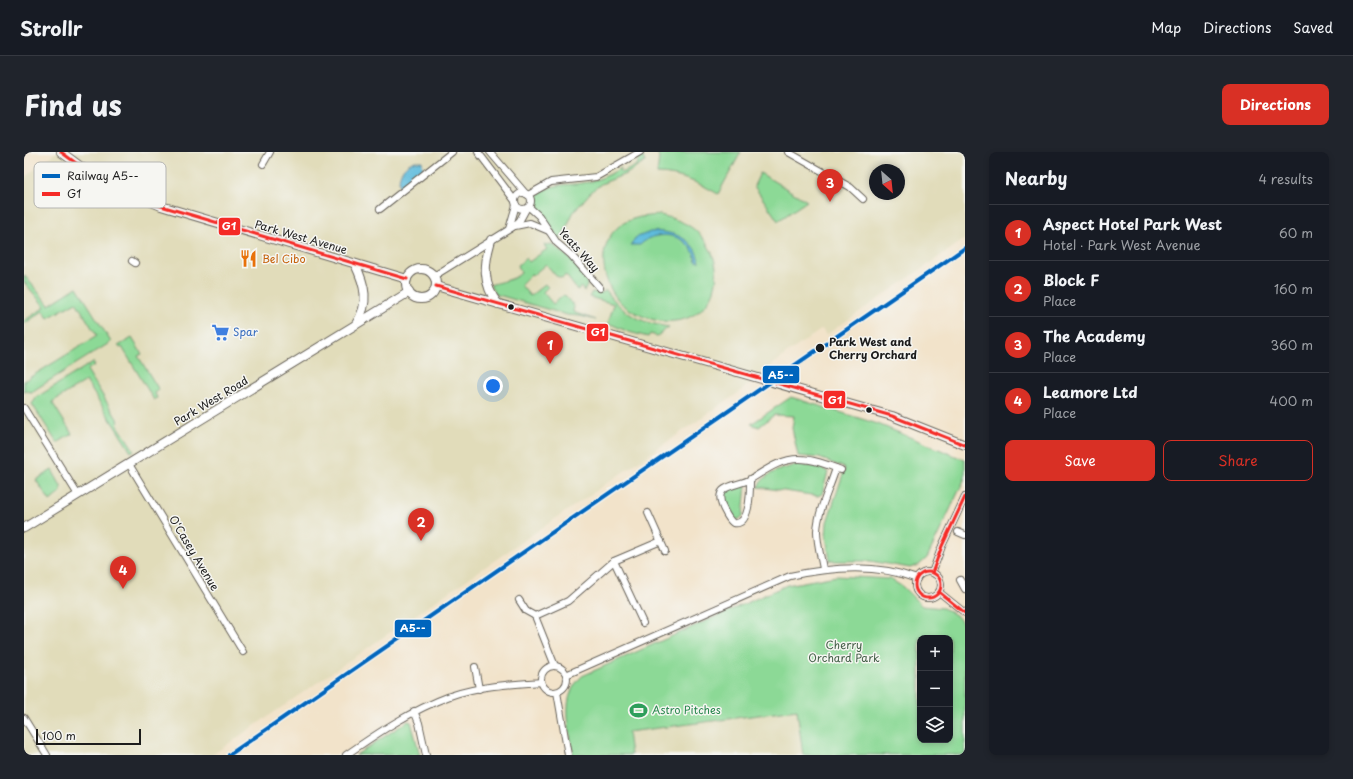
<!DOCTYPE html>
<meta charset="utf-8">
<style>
:root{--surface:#171b24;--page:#20242c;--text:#f1f3f6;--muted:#9ea1a6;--line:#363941;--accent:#d93025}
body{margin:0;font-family:"Playpen Sans",sans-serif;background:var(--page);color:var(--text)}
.controls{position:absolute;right:12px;bottom:12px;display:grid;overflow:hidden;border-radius:8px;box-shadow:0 2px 6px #0003}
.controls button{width:36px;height:36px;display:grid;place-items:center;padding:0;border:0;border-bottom:1px solid var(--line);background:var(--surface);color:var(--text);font:20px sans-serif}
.compass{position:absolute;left:845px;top:12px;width:36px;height:36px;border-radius:50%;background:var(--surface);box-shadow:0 2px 6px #0003;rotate:153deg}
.scale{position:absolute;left:12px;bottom:10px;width:105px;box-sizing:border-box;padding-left:4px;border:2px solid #1c1c1c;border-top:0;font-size:11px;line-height:14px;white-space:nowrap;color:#1c1c1c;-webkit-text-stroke:3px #f6f6f2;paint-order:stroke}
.you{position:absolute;left:469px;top:234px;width:14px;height:14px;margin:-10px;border:3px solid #fff;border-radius:50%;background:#1a73e8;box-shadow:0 0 0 6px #1a73e833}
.badge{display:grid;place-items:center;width:26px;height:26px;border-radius:50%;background:var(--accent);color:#fff;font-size:13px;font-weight:700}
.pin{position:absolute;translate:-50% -33px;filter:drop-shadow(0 1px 2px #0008)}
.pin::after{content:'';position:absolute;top:21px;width:14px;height:12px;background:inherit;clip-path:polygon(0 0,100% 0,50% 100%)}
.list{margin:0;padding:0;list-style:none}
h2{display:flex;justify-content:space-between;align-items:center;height:52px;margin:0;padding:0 16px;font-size:17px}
h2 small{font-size:13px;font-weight:400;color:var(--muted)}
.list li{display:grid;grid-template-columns:26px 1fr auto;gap:12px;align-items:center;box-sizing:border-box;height:56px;padding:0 16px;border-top:1px solid var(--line)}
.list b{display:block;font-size:15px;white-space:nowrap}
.list p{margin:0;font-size:13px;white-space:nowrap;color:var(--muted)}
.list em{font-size:13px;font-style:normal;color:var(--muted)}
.actions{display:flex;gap:8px;padding:12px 16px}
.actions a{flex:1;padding:9px 0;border:1px solid var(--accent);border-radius:8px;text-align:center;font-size:14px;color:var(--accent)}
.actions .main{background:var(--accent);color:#fff}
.icon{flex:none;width:22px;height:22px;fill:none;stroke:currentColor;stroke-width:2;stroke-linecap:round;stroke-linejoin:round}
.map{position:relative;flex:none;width:941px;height:603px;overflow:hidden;border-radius:8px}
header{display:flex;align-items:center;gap:24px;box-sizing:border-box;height:56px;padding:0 20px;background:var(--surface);border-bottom:1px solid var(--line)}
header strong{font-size:19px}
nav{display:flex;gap:22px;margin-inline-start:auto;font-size:14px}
.intro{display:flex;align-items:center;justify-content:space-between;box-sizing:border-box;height:96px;padding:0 24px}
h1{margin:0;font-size:28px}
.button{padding:10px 18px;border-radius:8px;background:var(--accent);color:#fff;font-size:14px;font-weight:700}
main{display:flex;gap:24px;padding:0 24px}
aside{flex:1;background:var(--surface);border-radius:8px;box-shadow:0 2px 6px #0003}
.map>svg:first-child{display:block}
.built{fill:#e1dcba;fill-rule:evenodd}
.green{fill:#8cd996;stroke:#547a59;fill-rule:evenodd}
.water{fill:#5fbcdd;stroke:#3e6c7c}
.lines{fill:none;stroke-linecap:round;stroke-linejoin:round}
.minor-casing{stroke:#676259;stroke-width:8}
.tertiary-casing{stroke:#676259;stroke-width:10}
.minor{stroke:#fff;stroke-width:6}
.tertiary{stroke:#fff;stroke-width:8}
.bus-1-casing{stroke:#f6f6f2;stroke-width:6}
.bus-1{stroke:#f52a26;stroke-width:3}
.rail-1-casing{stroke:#f6f6f2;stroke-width:7}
.rail-1{stroke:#0065bd;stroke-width:4}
.bus-dot{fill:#1c1c1c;stroke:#f6f6f2;stroke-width:1.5}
.labels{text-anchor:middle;stroke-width:3;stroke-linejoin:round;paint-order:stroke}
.street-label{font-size:11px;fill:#1c1c1c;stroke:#f6f6f2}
.food-label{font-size:11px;fill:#c56008;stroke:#f6f6f2;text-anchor:start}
.shop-label{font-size:11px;fill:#366cbe;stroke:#f6f6f2;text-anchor:start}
.stop-label{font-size:11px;font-weight:bold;fill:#1c1c1c;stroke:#f6f6f2;text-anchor:start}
.park-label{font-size:11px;fill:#435e47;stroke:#f6f6f2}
.leisure-label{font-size:11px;fill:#27864d;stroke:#f6f6f2;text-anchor:start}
.key{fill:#f6f6f2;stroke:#b5b5b2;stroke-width:1}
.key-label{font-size:11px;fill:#1c1c1c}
.line-badge{stroke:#f6f6f2;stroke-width:1.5}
.badge-label{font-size:11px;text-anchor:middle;font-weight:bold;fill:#fff}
</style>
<header>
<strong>Strollr</strong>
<nav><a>Map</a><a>Directions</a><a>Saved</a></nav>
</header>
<div class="intro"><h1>Find us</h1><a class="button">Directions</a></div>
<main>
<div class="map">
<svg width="941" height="603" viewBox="0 0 941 603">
<rect width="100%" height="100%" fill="#f6f6f2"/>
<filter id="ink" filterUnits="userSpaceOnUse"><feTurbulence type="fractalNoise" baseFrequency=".025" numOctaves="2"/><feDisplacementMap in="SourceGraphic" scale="8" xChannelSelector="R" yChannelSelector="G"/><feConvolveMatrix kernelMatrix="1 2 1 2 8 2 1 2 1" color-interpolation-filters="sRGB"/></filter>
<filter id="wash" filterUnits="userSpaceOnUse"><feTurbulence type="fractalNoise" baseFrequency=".012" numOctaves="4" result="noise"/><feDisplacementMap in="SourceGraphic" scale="16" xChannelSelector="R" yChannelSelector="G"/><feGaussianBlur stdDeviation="0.9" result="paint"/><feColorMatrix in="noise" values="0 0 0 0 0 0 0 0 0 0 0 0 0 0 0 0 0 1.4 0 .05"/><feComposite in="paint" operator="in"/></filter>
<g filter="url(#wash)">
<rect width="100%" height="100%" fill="#f2e3ca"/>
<g class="built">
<path d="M32 0H941V87L802 183 798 177 762 202 714 241 188 603H0V26ZM851 18H875V42H851Z"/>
<path d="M773 558 779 603H607L604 580Z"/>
</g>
<g class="green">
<path d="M717 0 694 42C676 31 654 22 633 22L635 5 633 0Z"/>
<path d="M618 3 621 10 604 21 577 32 566 41 549 61 539 83 535 87C529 77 510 54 512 45 526 30 541 34 559 31 573 29 585 23 597 16L596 20H600L613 13 616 5Z"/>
<path d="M736 21 783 49 754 69 730 34Z"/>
<path d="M636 63C648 66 662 70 672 79 697 101 702 142 671 162 661 169 648 170 636 169 623 167 609 161 598 152 573 128 571 79 609 67 617 64 627 64 636 63Z"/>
<path d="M528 92C541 103 562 116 563 134L560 139 557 135 553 138 542 123 538 126 532 124 522 112 508 124 507 122 497 133 506 144 521 132 524 135 519 140 529 152 540 143 550 154 549 160 572 168 556 164 543 163 471 142 466 133C477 129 489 129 497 121L494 113 502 106 505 110 523 97 520 93Z"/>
<path d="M0 123 25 153 53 135 87 190 12 237 8 240 0 239V229L73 184 52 150 24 166 19 159 0 172V169L21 155 0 130Z"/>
<path d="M582 138C600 163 615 170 645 175L633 184 626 182 624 185 605 180 584 171 590 152 565 145 568 140 578 141Z"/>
<path d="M108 186 118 202 114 204 135 238 131 241 133 246 130 248 98 195 96 196 94 194Z"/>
<path d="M69 210 71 213 63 218 95 270 93 272 110 298 107 300 62 229 28 250 48 282 33 291 8 252 13 245Z"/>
<path d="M767 245 854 272 941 308V326L903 406 895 413 886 416 846 409H806L802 384 803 370 821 316 795 306 774 304 768 276 770 264 750 263 735 275 727 272Z"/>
<path d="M773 313 795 315 804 320 798 342 794 344 734 335C741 320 758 317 773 313Z"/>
<path d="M28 318 37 334V340L26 349 12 328Z"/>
<path d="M720 332 722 333 719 364 714 368C707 365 697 351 700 343 702 337 714 333 720 332Z"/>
<path d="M812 424 866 427 879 435 898 454 919 456 932 463 941 474V603H779L773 558 604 580 607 603H549C546 574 535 546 558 524L763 433ZM896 486H926V588H896Z"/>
<path d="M384 569 387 570 396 603H332Z"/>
</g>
<g class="water">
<path d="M391 9H398L399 17 376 35C373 23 379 13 391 9Z"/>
<path d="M626 80C647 78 672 86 675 110L672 109C668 83 634 75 616 93H607L611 86Z"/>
</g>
</g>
<g filter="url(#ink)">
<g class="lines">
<defs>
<g id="minor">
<path d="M454 0 491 49"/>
<path d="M466 0 502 42"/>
<path d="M764 0 826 35 839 47"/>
<path d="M239 12 246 0"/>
<circle cx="499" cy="49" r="8"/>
<path d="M504 43 527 30 572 25 616 0"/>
<path d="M505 55 515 64 533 91 547 103 576 136"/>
<path d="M356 57 428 0"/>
<path d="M491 74 506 71 525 79"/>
<path d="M485 77 492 53"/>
<path d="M108 109 111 111"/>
<path d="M410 124 489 75 496 68 502 57"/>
<path d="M0 256 54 343"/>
<path d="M105 312 219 500"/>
<path d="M726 327C726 338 727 375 709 371 704 367 702 362 699 356 688 331 713 335 727 327 742 318 756 307 775 307 789 307 804 313 817 318"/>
<path d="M624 361 641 399"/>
<path d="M934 380 941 383"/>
<path d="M590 409 619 471"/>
<path d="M799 417C797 405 793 392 793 379 794 358 806 336 812 316"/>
<circle cx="904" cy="433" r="13"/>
<path d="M908 421 918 394 941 345"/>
<path d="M936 428 941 437"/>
<path d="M915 440 941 461"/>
<path d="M495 448 502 459 511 464"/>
<path d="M511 464 544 449 590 409 637 389"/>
<path d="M511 464 531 514"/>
<circle cx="530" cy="527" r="13"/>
<path d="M451 515 455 537"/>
<path d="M542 523 766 424C807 415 853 411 893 427"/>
<path d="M533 540 544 603"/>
<path d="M390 559 395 571 402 603"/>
<path d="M0 566 23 603"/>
<path d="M322 603C355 580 388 558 426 544 454 534 487 532 517 530"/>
</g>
<g id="tertiary">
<path d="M37 0 64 20 94 36 137 54 383 127"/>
<path d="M467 88C460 112 458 132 474 152"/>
<path d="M331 112C341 133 346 151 332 172"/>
<circle cx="397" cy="132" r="15"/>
<path d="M412 134 839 256 868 264 941 293"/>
<path d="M0 376 385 140"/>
</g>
</defs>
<use href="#minor" class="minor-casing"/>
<use href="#tertiary" class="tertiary-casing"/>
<use href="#minor" class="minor"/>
<use href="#tertiary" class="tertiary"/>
<defs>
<g id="bus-1">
<path d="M37 0 64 20 94 36 137 54 383 127"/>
<path d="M412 134 868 264 941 293"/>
<circle cx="904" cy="433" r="13"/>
<path d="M908 421 918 394 941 345"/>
<path d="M915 440 941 461"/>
</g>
</defs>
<use href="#bus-1" class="bus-1-casing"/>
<use href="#bus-1" class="bus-1"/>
<defs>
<path id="rail-1" d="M205 603 941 96"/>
</defs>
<use href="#rail-1" class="rail-1-casing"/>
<use href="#rail-1" class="rail-1"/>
</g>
</g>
<defs>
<symbol id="restaurant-bare" viewBox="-9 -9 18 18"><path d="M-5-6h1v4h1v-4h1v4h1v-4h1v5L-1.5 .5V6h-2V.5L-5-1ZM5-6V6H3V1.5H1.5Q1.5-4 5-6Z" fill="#e8710a" stroke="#f6f6f2" stroke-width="2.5" paint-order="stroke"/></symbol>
<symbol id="supermarket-bare" viewBox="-9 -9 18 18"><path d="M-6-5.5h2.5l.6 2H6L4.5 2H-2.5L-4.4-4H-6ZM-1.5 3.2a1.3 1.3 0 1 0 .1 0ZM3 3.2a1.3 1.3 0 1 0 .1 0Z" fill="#3f7fe0" stroke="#f6f6f2" stroke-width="2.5" paint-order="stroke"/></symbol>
<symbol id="stadium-bare" viewBox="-9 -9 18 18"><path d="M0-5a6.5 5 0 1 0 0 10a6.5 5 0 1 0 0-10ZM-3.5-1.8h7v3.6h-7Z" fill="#2e9e5b" stroke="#f6f6f2" stroke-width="2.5" paint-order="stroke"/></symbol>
</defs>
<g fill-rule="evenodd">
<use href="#restaurant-bare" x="212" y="94" width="25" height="25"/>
<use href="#supermarket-bare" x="184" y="168" width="25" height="25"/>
<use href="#stadium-bare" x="602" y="546" width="25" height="25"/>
</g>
<g class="bus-dot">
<circle cx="487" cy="155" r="3.5"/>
<circle cx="796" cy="196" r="5"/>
<circle cx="845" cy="258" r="3.5"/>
</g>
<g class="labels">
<g class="street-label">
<text transform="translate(277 85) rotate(16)" y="4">Park West Avenue</text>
<text transform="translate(555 98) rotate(48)" y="4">Yeats Way</text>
<text transform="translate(187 249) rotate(-31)" y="4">Park West Road</text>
<text transform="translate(170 401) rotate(59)" y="4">O'Casey Avenue</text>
</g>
<g class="food-label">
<text x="238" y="111">Bel Cibo</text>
</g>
<g class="shop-label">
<text x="209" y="184">Spar</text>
</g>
<g class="stop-label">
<text x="805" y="194">Park West and<tspan x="805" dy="13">Cherry Orchard</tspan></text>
</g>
<g class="park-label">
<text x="820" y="497">Cherry<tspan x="820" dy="13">Orchard Park</tspan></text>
</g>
<g class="leisure-label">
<text x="628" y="562">Astro Pitches</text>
</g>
</g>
<rect x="10" y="10" width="132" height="46" rx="6" class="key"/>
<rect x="18" y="22" width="18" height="4" fill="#0065bd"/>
<rect x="18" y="40" width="18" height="4" fill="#f52a26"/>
<g class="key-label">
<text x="43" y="28">Railway A5--</text>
<text x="43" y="46">G1</text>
</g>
<g class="line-badge">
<rect x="194" y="65" width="23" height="19" rx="4" fill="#f52a26"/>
<rect x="562" y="171" width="23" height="19" rx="4" fill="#f52a26"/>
<rect x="738" y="213" width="38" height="19" rx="4" fill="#0065bd"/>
<rect x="799" y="238" width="23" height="19" rx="4" fill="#f52a26"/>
<rect x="370" y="467" width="38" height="19" rx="4" fill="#0065bd"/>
</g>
<g class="badge-label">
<text x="205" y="78">G1</text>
<text x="574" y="184">G1</text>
<text x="757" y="227">A5--</text>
<text x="811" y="252">G1</text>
<text x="389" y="480">A5--</text>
</g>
</svg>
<div class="controls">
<button>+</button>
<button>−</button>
<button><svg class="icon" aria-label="layers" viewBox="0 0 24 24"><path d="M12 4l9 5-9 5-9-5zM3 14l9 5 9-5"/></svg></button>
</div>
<svg class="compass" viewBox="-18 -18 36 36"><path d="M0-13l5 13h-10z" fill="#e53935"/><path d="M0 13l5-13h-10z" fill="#9ea1a6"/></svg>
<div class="scale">100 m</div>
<div class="you"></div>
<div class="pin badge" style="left:526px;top:212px">1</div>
<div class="pin badge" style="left:397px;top:389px">2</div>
<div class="pin badge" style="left:806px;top:50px">3</div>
<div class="pin badge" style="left:99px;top:437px">4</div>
</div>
<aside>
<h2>Nearby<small>4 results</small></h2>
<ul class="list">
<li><span class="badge">1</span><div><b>Aspect Hotel Park West</b><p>Hotel · Park West Avenue</p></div><em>60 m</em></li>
<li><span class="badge">2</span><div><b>Block F</b><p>Place</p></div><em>160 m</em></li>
<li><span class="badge">3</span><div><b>The Academy</b><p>Place</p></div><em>360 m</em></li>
<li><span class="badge">4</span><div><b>Leamore Ltd</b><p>Place</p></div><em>400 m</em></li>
</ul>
<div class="actions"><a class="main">Save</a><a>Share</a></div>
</aside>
</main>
